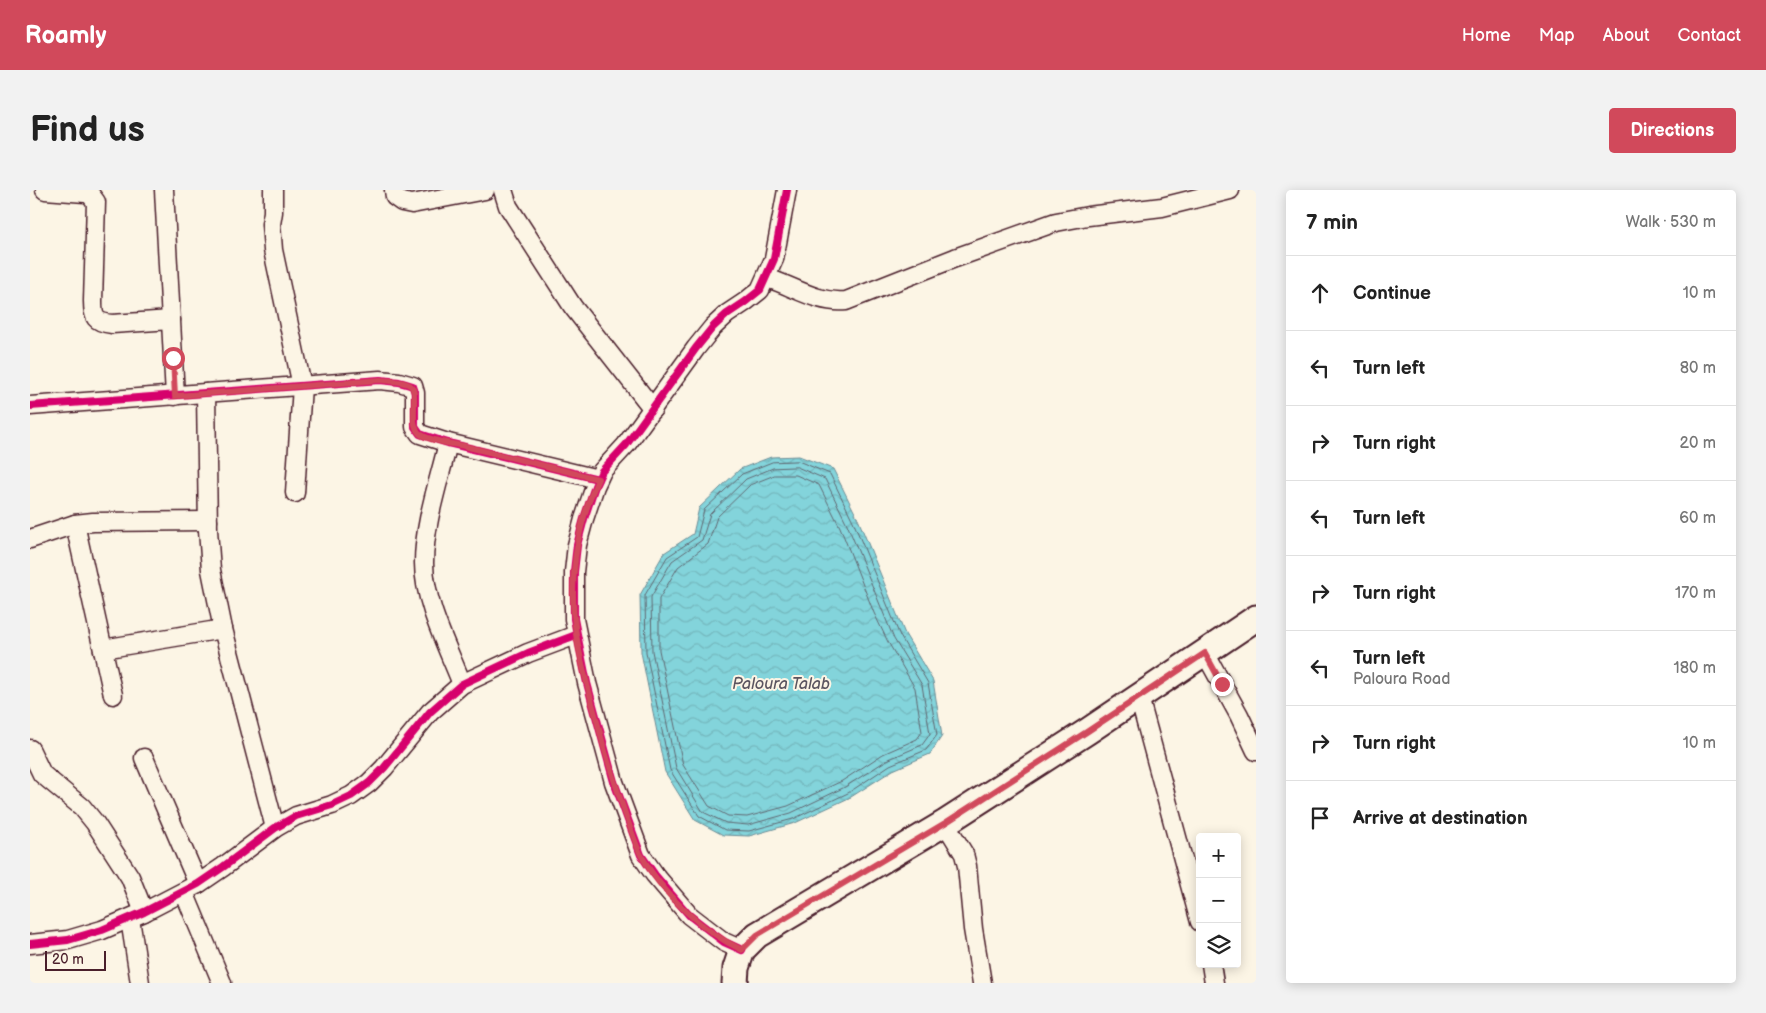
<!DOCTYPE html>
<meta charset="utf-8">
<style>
:root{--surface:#fff;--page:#f2f2f2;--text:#222;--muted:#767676;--line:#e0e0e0;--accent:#d1495b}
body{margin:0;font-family:"Balsamiq Sans",sans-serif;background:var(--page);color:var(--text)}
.controls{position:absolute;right:15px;bottom:15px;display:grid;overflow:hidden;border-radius:5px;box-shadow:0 2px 12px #0003}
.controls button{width:45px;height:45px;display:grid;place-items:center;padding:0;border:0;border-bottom:1px solid var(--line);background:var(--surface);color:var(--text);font:25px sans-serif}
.scale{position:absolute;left:15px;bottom:12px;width:61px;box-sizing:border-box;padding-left:5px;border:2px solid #4a1f2b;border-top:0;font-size:14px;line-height:18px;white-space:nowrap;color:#4a1f2b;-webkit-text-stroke:4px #fcf5e5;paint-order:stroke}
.stop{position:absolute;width:15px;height:15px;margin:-11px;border:4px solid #d1495b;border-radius:50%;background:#fff}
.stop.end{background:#d1495b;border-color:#fff;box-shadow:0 1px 5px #0008}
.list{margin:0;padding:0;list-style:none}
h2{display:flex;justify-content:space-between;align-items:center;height:65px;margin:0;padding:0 20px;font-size:21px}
h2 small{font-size:16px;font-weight:400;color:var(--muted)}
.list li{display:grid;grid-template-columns:32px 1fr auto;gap:15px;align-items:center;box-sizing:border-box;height:75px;padding:0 20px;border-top:1px solid var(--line)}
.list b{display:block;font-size:19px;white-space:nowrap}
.list p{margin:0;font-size:16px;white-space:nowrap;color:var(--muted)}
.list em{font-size:16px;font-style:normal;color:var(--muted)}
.icon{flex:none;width:28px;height:28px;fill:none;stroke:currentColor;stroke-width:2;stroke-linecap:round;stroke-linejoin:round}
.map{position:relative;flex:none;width:1226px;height:793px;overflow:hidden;border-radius:5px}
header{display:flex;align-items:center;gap:30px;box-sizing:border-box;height:70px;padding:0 25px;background:var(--accent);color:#fff}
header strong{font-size:24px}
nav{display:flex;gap:28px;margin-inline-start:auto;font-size:18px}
.intro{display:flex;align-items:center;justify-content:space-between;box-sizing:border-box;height:120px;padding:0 30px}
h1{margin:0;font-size:35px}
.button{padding:12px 22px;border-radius:5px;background:var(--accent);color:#fff;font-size:18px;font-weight:700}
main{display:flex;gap:30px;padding:0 30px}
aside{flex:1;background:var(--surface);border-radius:5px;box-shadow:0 2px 12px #0003}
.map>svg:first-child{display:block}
.water{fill:url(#water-waves);stroke:#6c8c95}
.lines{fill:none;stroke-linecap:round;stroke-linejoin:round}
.shore{stroke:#616771;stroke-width:1}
.minor-casing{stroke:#4a1f2b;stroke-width:21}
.secondary-casing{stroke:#4a1f2b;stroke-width:29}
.minor{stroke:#fcf5e5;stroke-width:18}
.secondary{stroke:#fcf5e5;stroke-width:25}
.cycleway-casing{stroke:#fcf5e5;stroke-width:11}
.cycleway{stroke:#d6006c;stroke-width:8}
.route{stroke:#d1495b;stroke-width:6}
.labels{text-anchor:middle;stroke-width:4;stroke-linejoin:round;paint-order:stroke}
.water-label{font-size:16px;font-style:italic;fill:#5b5560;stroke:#fcf5e5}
</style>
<header>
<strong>Roamly</strong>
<nav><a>Home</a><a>Map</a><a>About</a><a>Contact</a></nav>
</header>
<div class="intro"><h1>Find us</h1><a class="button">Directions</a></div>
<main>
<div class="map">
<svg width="1226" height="793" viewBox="0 0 1226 793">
<defs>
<pattern id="water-waves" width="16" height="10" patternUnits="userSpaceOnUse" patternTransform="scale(1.25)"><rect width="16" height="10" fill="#83d4db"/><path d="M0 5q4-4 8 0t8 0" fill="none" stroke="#73b6bc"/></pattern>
</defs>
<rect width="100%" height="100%" fill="#fcf5e5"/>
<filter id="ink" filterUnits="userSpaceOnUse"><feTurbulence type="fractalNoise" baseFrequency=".02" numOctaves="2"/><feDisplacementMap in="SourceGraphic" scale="10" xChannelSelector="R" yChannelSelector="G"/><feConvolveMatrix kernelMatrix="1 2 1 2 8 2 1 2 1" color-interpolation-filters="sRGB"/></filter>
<g filter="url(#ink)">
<path class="water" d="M769 266 803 279 828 329 875 444 903 491 912 546 900 564 863 580 821 607 765 633 719 646 693 645 665 630 635 582 611 462 610 405 634 363 663 344 669 318 710 279 741 267Z"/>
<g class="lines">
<g class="shore">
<path d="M768 271 800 284 823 331 870 446 898 493 907 545 896 560 860 575 818 603 763 629 719 641 695 640 669 626 640 580 616 462 615 405 637 367 667 347 674 320 712 284 742 272Z"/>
<path d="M767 277 795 289 817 334 864 449 892 495 900 544 892 555 857 570 815 597 761 623 718 635 696 633 673 622 646 578 622 461 621 407 642 371 672 350 680 324 716 289 743 278Z"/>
<path d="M745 285H766L789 295 810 337 844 423 858 452 885 498 892 542 887 549 853 564 812 591 758 616 717 627 698 626 679 616 653 575 629 460V409L648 377 678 354 687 327 720 295Z"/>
</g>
<defs>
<g id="minor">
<path d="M15 0 55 3 60 4 66 12 63 111C63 128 65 132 82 134L141 130"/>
<path d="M134 0 145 206"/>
<path d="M243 0V22L241 34 243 60 272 196 265 303"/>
<path d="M364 0 365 7 372 12 382 14 455 0"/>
<path d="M473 0 478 16 543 117 623 219"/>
<path d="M737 88C763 96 788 114 816 111L925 68 1026 32 1058 26 1132 17 1200 0"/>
<path d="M176 203 178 340 181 380 193 439 245 638"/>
<path d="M0 216 350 190 369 192 383 196 385 203V237L390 244 418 253 568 289"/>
<path d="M418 253C409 291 394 334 394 373 394 413 418 458 432 494"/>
<path d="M45 334 83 505"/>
<path d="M0 349 45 334 63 332 178 331"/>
<path d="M73 459 193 439"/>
<path d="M1175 463 1209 525 1226 561"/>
<path d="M1109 507 1170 732"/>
<path d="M0 559 12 584 52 617 65 633 100 687 114 722"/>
<path d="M114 568 168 694"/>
<path d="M915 633 934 664 937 676 943 739 952 793"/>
<path d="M154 702 192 793"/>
<path d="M100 729 110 793"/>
<path d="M0 754 38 750 72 740 114 722 168 694 193 677 245 638 266 626 302 615 321 606 339 593 354 578 400 522 432 494 498 463 546 445"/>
<path d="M712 760 694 752 659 725 625 685 611 665 584 592 557 493 544 429V382L547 355 554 329 565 296 572 281 596 255 666 158 683 137 697 124 715 112 730 100 744 69 757 0"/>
<path d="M1181 774 1184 793"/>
</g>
<path id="secondary" d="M705 793 706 778 712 760 727 745 915 633 1058 541 1226 428"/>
</defs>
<use href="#minor" class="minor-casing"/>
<use href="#secondary" class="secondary-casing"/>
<use href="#minor" class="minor"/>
<use href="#secondary" class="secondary"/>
<defs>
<g id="cycleway">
<path d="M0 216 350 190 369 192 383 196 385 203V237L390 244 418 253 568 289"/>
<path d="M0 754 38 750 72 740 114 722 168 694 193 677 245 638 266 626 302 615 321 606 339 593 354 578 400 522 432 494 498 463 546 445"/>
<path d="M712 760 694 752 659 725 625 685 611 665 584 592 557 493 544 429V382L547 355 554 329 565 296 572 281 596 255 666 158 683 137 697 124 715 112 730 100 744 69 757 0"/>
</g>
</defs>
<use href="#cycleway" class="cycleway-casing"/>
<use href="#cycleway" class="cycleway"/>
</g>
</g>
<g class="lines" filter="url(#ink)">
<path class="route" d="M143 168 145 206 350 190C392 193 383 194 384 231 385 236 386 241 390 244 399 251 423 254 434 256 479 267 523 278 568 289 546 337 538 392 546 444 552 481 564 518 573 554 580 579 588 602 596 626 601 639 605 653 611 665 632 704 672 741 712 760L727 745 915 633 1058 541 1175 463 1192 494"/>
</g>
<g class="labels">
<g class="water-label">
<text x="751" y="499">Paloura Talab</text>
</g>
</g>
</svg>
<div class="controls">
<button>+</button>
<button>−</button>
<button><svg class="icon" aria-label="layers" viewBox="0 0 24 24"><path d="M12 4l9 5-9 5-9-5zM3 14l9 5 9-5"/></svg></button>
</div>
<div class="scale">20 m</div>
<div class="stop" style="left:143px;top:168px"></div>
<div class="stop end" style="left:1192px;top:494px"></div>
</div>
<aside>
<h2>7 min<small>Walk · 530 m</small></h2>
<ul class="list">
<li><svg class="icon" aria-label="ahead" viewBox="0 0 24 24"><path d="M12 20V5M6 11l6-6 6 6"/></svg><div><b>Continue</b></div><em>10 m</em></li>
<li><svg class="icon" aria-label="left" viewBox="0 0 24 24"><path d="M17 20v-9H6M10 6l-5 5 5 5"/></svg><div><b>Turn left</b></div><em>80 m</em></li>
<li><svg class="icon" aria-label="right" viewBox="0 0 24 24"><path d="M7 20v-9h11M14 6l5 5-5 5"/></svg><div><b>Turn right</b></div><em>20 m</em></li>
<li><svg class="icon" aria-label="left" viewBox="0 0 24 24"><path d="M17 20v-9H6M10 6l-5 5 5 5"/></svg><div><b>Turn left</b></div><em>60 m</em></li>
<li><svg class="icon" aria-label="right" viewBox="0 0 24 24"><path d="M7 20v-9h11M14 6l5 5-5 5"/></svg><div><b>Turn right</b></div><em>170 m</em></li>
<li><svg class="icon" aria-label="left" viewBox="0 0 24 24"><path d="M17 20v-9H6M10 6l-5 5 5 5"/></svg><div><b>Turn left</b><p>Paloura Road</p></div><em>180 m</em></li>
<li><svg class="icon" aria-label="right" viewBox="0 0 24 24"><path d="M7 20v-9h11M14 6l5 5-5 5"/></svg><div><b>Turn right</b></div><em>10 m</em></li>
<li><svg class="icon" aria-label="arrive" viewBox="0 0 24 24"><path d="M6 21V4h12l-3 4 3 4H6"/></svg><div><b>Arrive at destination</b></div></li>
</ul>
</aside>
</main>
